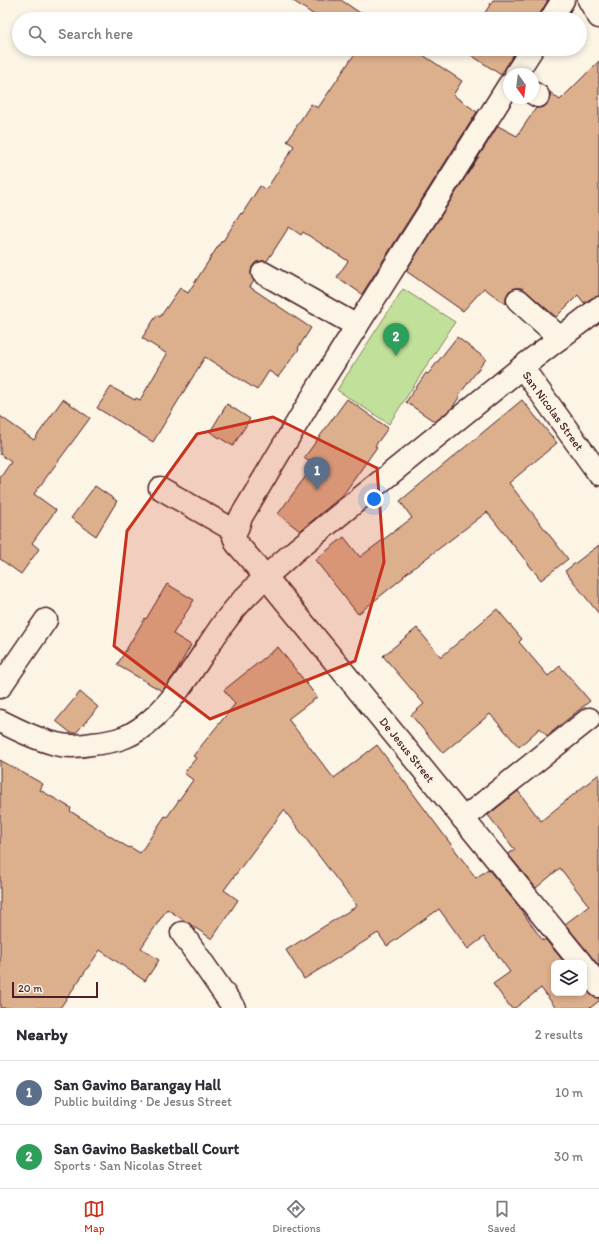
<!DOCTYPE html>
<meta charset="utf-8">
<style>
:root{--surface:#fff;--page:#f7f7f7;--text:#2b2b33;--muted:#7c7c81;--line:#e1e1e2;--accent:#c8321e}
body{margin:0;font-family:Itim,sans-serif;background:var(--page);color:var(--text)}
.controls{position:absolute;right:12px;bottom:12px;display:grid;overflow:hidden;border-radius:8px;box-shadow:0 2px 6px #0003}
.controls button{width:36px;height:36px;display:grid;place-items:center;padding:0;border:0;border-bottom:1px solid var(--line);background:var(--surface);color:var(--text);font:20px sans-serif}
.compass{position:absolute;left:503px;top:68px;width:36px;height:36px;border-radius:50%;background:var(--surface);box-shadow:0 2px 6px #0003;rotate:166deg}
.scale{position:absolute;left:12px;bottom:10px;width:86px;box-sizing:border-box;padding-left:4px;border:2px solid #4a1f2b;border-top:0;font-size:11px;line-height:14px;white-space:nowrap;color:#4a1f2b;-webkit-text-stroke:3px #fcf5e5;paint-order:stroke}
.you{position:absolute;left:374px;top:499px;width:14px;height:14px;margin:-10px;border:3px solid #fff;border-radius:50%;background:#1a73e8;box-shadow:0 0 0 6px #1a73e833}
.badge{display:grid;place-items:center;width:26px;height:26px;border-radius:50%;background:var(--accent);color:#fff;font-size:13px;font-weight:700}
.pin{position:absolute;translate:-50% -33px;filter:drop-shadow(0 1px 2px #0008)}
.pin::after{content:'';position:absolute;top:21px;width:14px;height:12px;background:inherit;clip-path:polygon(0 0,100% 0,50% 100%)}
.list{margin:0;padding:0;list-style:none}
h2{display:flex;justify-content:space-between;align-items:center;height:52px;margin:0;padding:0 16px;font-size:17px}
h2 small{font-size:13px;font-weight:400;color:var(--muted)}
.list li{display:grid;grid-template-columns:26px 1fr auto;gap:12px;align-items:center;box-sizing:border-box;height:64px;padding:0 16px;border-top:1px solid var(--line)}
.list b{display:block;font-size:15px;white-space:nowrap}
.list p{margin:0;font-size:13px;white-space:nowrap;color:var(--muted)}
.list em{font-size:13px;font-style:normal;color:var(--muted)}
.icon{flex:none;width:22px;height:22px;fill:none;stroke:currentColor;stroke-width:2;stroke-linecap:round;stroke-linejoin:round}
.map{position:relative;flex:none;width:599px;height:1008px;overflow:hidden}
.search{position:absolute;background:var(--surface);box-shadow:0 2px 6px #0003;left:12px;right:12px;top:12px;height:44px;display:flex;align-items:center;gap:10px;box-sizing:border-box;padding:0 14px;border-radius:22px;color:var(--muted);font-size:15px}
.sheet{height:180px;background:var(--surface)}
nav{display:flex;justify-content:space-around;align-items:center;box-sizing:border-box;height:56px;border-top:1px solid var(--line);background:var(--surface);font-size:11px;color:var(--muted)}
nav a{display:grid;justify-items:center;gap:2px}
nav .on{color:var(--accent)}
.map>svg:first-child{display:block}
.green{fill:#c1e19a;stroke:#868062}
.building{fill:#dcaf8d;stroke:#4a1f2b}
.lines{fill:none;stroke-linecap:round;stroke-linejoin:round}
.minor-casing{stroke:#4a1f2b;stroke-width:25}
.minor{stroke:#fcf5e5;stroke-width:22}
.marked{fill:#c8321e;fill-opacity:0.2;stroke:#c8321e;stroke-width:3;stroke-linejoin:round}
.labels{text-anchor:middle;stroke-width:4;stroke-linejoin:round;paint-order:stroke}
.street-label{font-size:12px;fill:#4a1f2b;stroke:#fcf5e5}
</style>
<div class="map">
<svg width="599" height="1008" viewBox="0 0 599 1008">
<rect width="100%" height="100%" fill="#fcf5e5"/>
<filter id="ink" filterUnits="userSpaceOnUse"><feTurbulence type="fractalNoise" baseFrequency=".025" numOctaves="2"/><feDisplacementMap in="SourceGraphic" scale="8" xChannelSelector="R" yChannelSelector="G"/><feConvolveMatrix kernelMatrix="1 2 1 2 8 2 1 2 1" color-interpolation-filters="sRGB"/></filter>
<g filter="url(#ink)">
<path class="green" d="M403 289 455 322 389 424 337 390Z"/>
<g class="building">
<path d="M292 0H341L369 19H320Z"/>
<path d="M493 0H548L537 19H481Z"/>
<path d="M358 49H414L462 81 453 95 477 112 362 294 337 277 348 261 303 232 301 235 289 227 267 261H262L256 262 252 267 251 273 254 281 250 287 311 328 298 348 299 349 278 377 269 371 257 390 205 357 153 442 97 408 111 387 135 400 136 398 140 400 167 354 142 338 157 315 160 317 180 288 188 293 222 240 223 241 241 213 242 214 260 186 266 190 294 146 287 141 311 104 318 108Z"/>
<path d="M462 49H517L501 75Z"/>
<path d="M599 61V296L592 298 584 303 578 295 556 317 526 291 521 288H515L509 291 506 297V302L505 304 484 288 463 311 406 271 498 126 517 136 536 108 544 107 548 103 550 97V92L560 100Z"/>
<path d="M457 337 486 359 459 395 460 396 452 408 435 422 406 402 426 373 428 374Z"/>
<path d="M63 399 90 418 34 494 56 510 32 543 39 549 21 574 0 559V478L11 462 0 454V416L34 440Z"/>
<path d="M347 399 388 428 375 446 377 447 343 495 300 531 278 514 314 465 304 458Z"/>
<path d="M522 400 557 443 509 483 568 559 541 580 487 512 403 576 404 577 358 614 315 560 344 537 360 557 412 518 400 501Z"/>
<path d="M227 404 250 419 233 446 210 432Z"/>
<path d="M95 486 117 501 96 536 71 518Z"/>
<path d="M599 545V614L565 571Z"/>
<path d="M167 584 194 600 173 634 191 645 174 675 162 691 117 665 145 618 146 619Z"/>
<path d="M497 609 522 639 519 642 548 676 560 666 590 701 547 736 540 728 519 747 490 714 443 753 411 715 424 704 383 656 417 628 441 657Z"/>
<path d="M278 647 317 697 288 719 332 776 334 778 377 745 476 878 488 869 516 903 543 941 545 939 565 963H554V993H584V987L594 997 599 998V1001L590 1008H556L541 988 515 1008H511L493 984 510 972 484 937 468 949 439 909 387 946 378 933 304 979 286 950 357 906 284 810 224 890 238 900 212 939 167 909 141 948 159 960 145 981 100 950 60 1008H0V760L43 784 40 790 71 808 70 811 129 848 130 847 140 853 165 816 167 817 193 780 184 773 196 758 193 756 235 704 224 690Z"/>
<path d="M80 692 98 707 76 733H71L56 721Z"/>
<path d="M599 774V966L565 924 589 906 560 868 536 888 508 854 515 850 488 815 518 791 541 821Z"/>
</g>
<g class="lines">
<defs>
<g id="minor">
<path d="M589 0 599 17"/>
<path d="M551 19 563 0"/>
<path d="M516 74 532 49"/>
<path d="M509 85 319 386 241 517 234 537 237 544 265 576 581 963"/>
<path d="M533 93 538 96"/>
<path d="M263 273 357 326"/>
<path d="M518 300 560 338"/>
<path d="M522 367 599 474"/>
<path d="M160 488 235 531"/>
<path d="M0 687 46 620"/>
<path d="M0 721C18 730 36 739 56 744 67 747 81 746 92 744 103 743 115 741 125 737 145 729 166 707 179 689 195 668 208 645 223 624 243 596 270 573 296 550L522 367 599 308"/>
<path d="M463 819 589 719"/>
<path d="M182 933 234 1008"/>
<path d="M584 967 599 986"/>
</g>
</defs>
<use href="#minor" class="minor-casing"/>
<use href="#minor" class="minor"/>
</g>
</g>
<path class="marked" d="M273 417 377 468 384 562 355 661 210 719 114 646 127 531 197 434Z"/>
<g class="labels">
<g class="street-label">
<text transform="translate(553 411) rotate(54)" y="4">San Nicolas Street</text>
<text transform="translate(407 750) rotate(51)" y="4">De Jesus Street</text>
</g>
</g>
</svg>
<div class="controls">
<button><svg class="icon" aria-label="layers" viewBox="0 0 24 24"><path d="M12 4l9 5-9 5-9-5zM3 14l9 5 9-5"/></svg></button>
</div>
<svg class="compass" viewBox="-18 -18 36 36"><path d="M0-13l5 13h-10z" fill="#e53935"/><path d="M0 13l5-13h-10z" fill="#7c7c81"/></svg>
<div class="scale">20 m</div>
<div class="you"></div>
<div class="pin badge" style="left:317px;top:490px;background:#5c6f8a">1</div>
<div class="pin badge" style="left:396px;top:356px;background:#2e9e5b">2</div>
<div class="search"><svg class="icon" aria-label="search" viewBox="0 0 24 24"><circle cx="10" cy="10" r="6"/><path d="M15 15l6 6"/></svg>Search here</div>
</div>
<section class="sheet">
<h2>Nearby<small>2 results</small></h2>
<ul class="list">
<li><span class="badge" style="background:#5c6f8a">1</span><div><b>San Gavino Barangay Hall</b><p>Public building · De Jesus Street</p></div><em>10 m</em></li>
<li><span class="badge" style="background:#2e9e5b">2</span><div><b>San Gavino Basketball Court</b><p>Sports · San Nicolas Street</p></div><em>30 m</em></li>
</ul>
</section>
<nav>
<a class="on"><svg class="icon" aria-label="map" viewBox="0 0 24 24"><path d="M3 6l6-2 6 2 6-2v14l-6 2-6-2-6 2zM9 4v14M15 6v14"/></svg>Map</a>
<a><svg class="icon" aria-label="directions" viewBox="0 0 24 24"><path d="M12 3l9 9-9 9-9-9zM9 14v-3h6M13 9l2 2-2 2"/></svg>Directions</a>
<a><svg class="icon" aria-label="saved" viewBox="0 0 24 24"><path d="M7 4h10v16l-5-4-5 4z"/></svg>Saved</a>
</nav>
